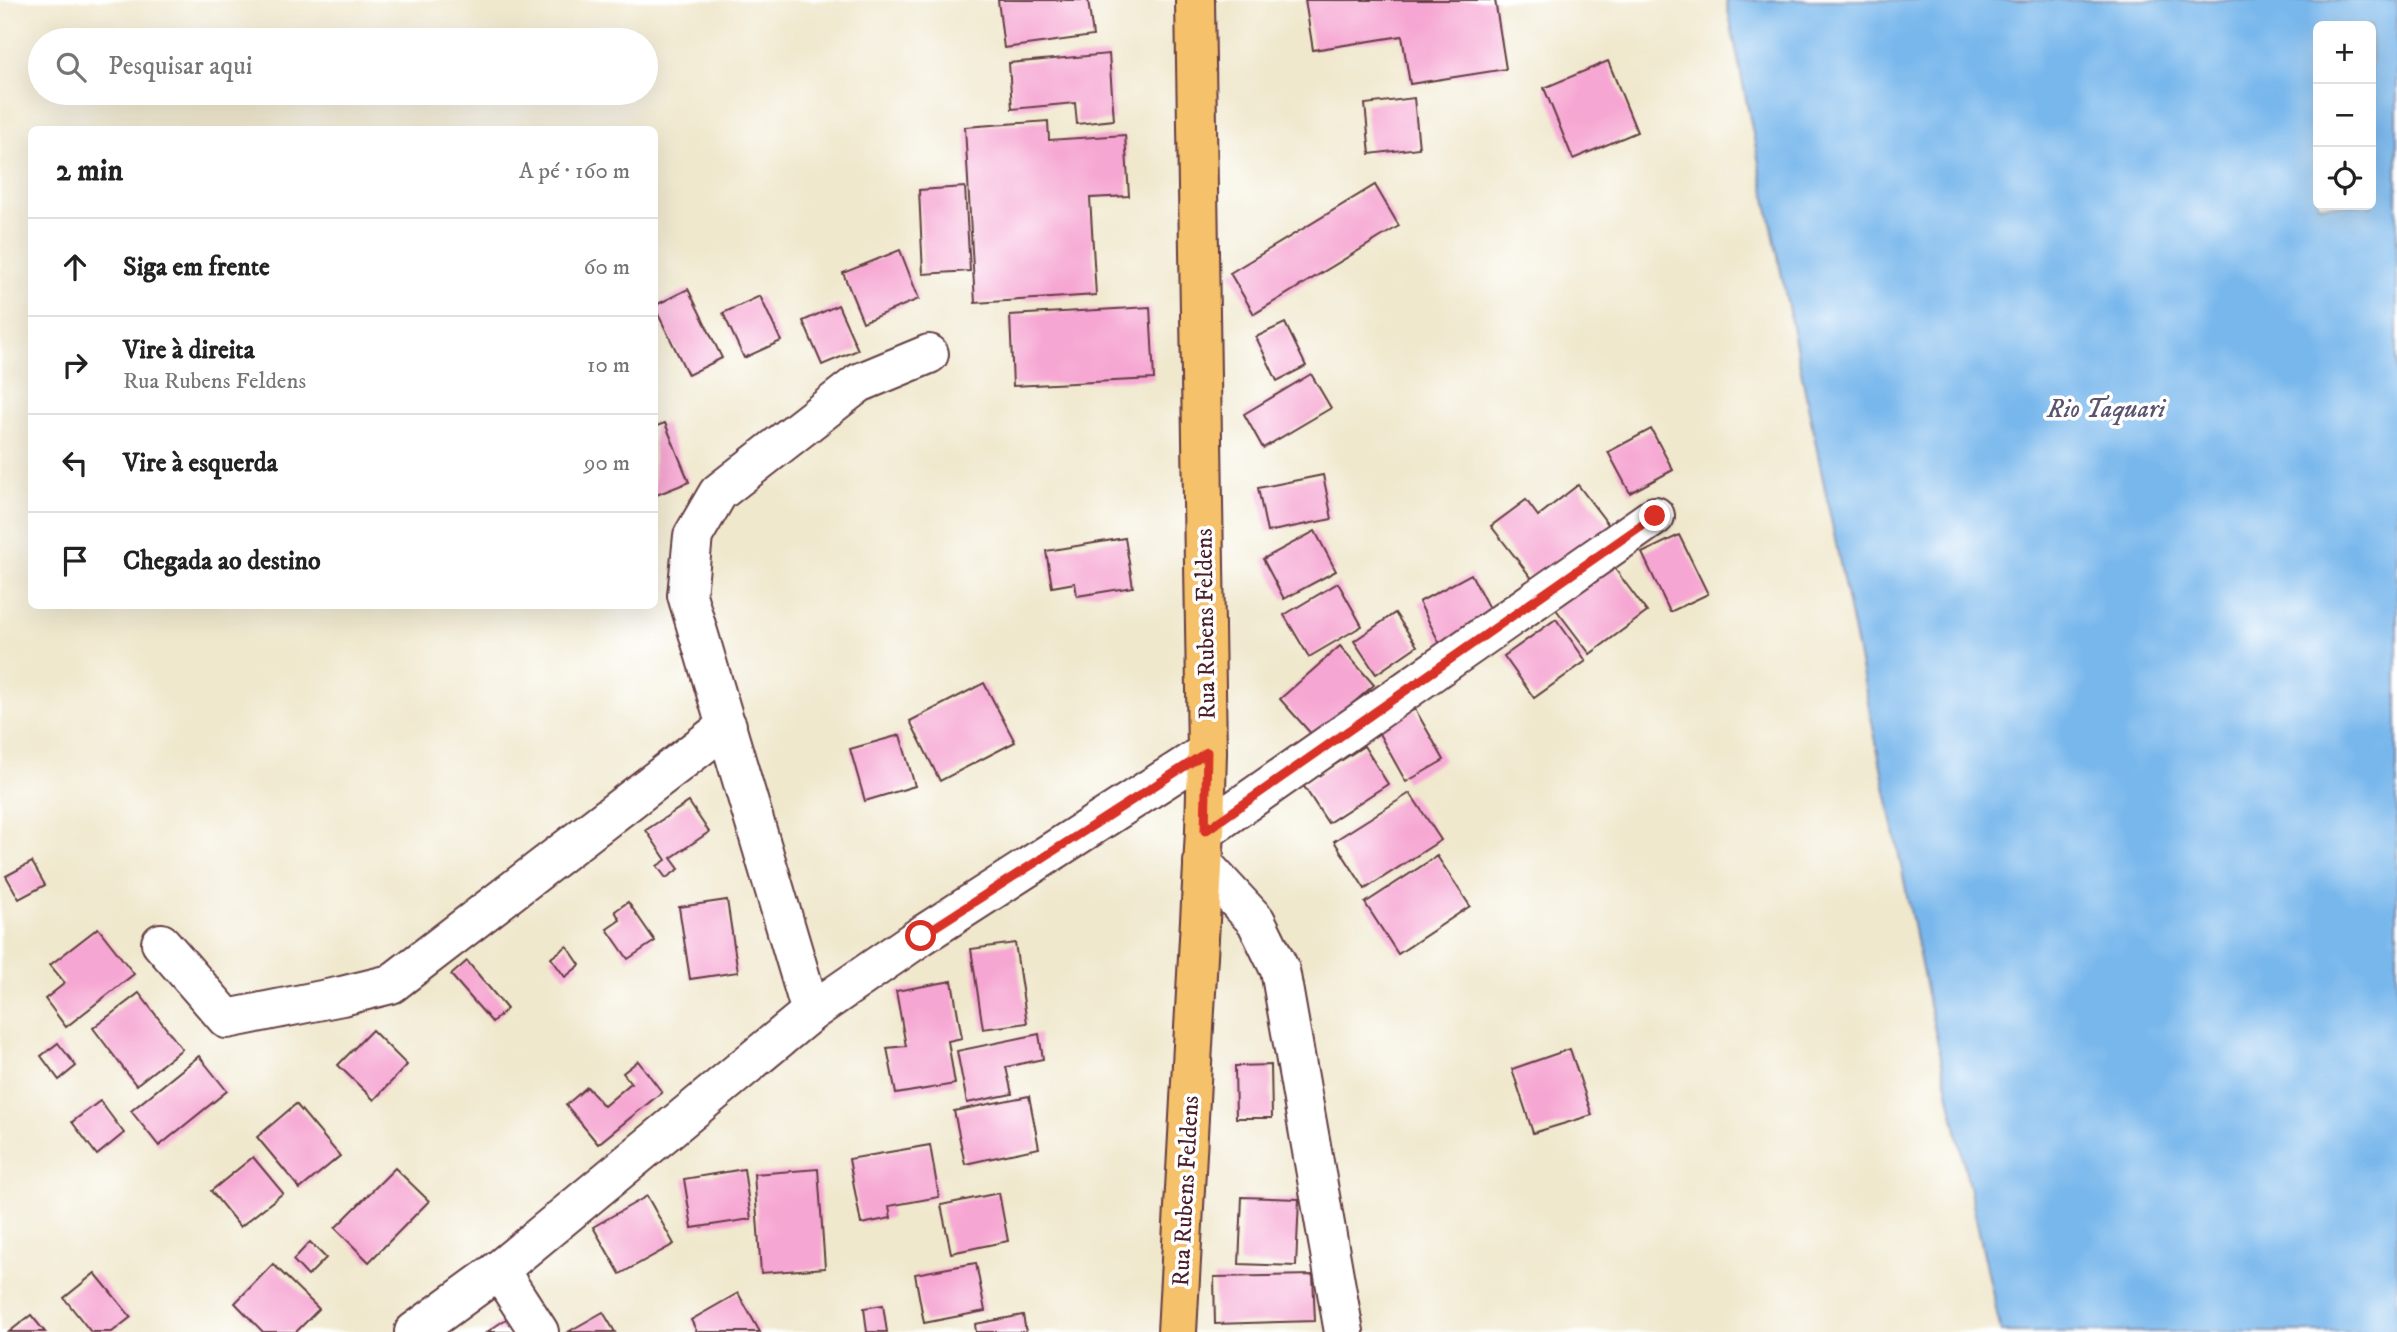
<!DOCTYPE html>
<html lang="pt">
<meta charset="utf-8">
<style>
:root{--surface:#fff;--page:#f2f2f2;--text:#222;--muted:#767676;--line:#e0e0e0}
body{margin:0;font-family:"IM FELL DW Pica",serif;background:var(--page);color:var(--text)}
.controls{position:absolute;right:21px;top:21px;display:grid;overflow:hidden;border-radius:10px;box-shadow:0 7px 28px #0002}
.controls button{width:63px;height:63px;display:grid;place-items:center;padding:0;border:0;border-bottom:2px solid var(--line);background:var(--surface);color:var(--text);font:35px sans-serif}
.stop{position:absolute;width:21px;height:21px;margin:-16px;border:5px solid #d93025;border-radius:50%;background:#fff}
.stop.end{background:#d93025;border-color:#fff;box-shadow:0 2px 7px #0008}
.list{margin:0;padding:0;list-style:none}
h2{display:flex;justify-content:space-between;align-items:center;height:91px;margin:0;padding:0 28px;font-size:30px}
h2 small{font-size:23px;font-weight:400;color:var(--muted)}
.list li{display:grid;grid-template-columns:46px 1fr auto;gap:21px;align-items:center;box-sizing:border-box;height:98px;padding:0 28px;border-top:2px solid var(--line)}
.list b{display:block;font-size:26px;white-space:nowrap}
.list p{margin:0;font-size:23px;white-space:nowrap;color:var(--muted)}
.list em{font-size:23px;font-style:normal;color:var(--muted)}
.icon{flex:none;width:38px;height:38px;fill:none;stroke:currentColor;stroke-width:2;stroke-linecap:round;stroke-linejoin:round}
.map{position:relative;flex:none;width:2397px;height:1332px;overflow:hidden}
.search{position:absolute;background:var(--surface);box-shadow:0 7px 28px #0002;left:28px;top:28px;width:630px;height:77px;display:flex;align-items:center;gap:18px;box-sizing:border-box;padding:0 24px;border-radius:38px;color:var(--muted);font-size:26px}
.panel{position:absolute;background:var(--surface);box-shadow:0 7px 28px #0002;left:28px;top:126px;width:630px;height:483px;border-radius:10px}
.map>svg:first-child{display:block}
.water{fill:#78b7ec;stroke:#616b8c;stroke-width:2;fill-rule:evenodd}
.building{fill:#f6a6d2}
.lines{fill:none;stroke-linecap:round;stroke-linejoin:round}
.minor-casing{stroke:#633d43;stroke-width:42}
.major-casing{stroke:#633d43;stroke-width:42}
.minor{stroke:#fff;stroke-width:38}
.major{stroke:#f5c16b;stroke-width:38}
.route{stroke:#d93025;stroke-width:9}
.labels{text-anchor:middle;stroke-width:7;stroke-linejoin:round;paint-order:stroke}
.street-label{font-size:24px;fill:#4a1f2b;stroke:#fff}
.water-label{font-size:26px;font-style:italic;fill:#5a546f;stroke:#fff}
</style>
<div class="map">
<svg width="2397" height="1332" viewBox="0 0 2397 1332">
<rect width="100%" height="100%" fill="#fff"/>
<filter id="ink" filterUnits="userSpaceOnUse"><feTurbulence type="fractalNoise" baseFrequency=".0143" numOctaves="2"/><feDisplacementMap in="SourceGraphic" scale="14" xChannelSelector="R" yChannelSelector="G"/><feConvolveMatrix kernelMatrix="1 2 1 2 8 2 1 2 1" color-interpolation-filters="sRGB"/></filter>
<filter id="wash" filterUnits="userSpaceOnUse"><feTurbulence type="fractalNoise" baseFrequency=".00686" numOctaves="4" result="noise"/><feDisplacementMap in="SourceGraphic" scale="28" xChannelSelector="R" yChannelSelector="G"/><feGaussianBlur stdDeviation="1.57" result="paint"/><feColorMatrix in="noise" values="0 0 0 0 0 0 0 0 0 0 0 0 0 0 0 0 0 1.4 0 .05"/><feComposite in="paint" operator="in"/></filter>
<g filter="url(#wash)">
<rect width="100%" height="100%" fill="#f0e8cd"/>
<path class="water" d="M1726 0H2397V1332H2001L1929 1004ZM2318 26H2371V205H2318Z"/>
<g id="blocks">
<g class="building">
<path d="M998 0H1088L1093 36 1004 48Z"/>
<path d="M1305 0H1495L1506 69 1410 84 1402 36 1313 50Z"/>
<path d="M1109 54 1114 120 1077 124 1075 103 1012 109 1009 63Z"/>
<path d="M1608 61 1637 132 1573 159 1544 88Z"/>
<path d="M1414 98 1419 148 1370 154 1365 104Z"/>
<path d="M1048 121 1049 140 1125 135 1129 196 1090 198 1096 295 975 303 965 127Z"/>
<path d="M1375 185 1399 226 1254 314 1230 273Z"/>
<path d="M965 187 970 271 923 274 919 190Z"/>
<path d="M900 250 919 299 863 322 843 273Z"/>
<path d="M688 289 722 358 688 375 654 306Z"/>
<path d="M760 296 781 341 744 358 723 313Z"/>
<path d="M838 305 858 350 822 365 803 321Z"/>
<path d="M1150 307 1154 379 1013 386 1010 315Z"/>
<path d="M1285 323 1306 366 1277 381 1256 337Z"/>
<path d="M1311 374 1331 408 1263 448 1244 414Z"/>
<path d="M665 423 689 482 654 496V427Z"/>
<path d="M1651 429 1673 470 1630 493 1608 452Z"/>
<path d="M1323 475 1332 519 1267 532 1258 488Z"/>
<path d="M1578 485 1611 528 1537 585 1491 526 1526 500 1538 516Z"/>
<path d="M1315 531 1336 571 1284 599 1263 559Z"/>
<path d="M1679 535 1708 594 1670 612 1642 553Z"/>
<path d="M1125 538 1133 587 1077 596 1075 583 1052 587 1046 551Z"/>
<path d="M1612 565 1647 612 1590 654 1555 608Z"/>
<path d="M1471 574 1495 620 1442 648 1419 602Z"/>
<path d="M1338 583 1362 626 1309 657 1284 615Z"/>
<path d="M1395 613 1417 646 1376 674 1354 641Z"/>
<path d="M1556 619 1586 661 1534 698 1504 656Z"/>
<path d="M1340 646 1374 685 1314 737 1280 699Z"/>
<path d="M984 683 1015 742 940 781 910 721Z"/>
<path d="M1415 709 1444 760 1406 782 1377 730Z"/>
<path d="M900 735 915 786 865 801 850 749Z"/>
<path d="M1364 746 1388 784 1328 823 1303 785Z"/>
<path d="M1410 793 1441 840 1365 889 1334 841Z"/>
<path d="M689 802 709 832 671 858 679 869 666 878 657 866 666 860 646 830Z"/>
<path d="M1437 856 1470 906 1398 954 1365 903Z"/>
<path d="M32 862 45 885 19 899 6 876Z"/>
<path d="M727 900 738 972 690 979 679 907Z"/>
<path d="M628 902 655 941 628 959 607 929 620 920 615 911Z"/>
<path d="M98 928 134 974 66 1027 45 999 65 983 50 965Z"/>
<path d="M1015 943 1027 1023 983 1029 971 949Z"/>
<path d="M567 946 580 965 565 977 551 958Z"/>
<path d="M467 961 507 1009 492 1022 451 975Z"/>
<path d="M952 981 962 1038 948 1041 955 1084 896 1094 887 1048 906 1046 896 991Z"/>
<path d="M139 993 182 1049 136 1085 93 1028Z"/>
<path d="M372 1030 407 1065 374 1100 338 1065Z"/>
<path d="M1039 1034 1043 1059 1006 1067 1012 1094 967 1103 957 1051Z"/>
<path d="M58 1043 76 1066 59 1080 41 1056Z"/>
<path d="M1570 1049 1592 1115 1533 1133 1512 1069Z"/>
<path d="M199 1056 227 1091 159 1146 131 1111Z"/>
<path d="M638 1061 662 1092 598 1144 566 1105 587 1087 604 1106 631 1083 623 1073Z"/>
<path d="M1271 1065 1272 1118H1236L1235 1066Z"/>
<path d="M1029 1096 1039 1148 965 1164 954 1111Z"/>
<path d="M100 1101 124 1133 97 1155 72 1122Z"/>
<path d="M296 1104 340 1156 300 1189 257 1137Z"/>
<path d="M930 1145 939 1197 889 1206 891 1218 861 1224 849 1159Z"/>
<path d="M253 1157 283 1193 240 1227 211 1191Z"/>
<path d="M395 1168 429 1201 369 1262 335 1228Z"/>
<path d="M744 1169 751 1219 692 1228 684 1179Z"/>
<path d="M818 1169 825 1268 761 1273 754 1174Z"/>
<path d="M999 1193 1008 1241 951 1253 941 1205Z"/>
<path d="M647 1196 674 1244 620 1274 593 1227Z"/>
<path d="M1242 1197 1299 1199 1296 1266 1239 1264Z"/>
<path d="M310 1242 326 1258 308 1276 293 1260Z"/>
<path d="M976 1263 985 1311 924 1323 915 1274Z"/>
<path d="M273 1264 319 1309 296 1332H263L235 1303Z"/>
<path d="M95 1273 131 1317 112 1332H91L64 1298Z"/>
<path d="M1313 1275 1315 1321 1215 1324 1214 1277Z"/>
<path d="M738 1293 760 1332H697L691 1320Z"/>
<path d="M883 1305 887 1332H867L864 1308Z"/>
<path d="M603 1312 615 1332H568Z"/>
<path d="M31 1315 45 1332H9Z"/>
<path d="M1023 1315 1026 1332H976L975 1324Z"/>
<path d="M509 1317 520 1332H487Z"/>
</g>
</g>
</g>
<g filter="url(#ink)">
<use href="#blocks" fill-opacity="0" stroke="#633d43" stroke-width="2"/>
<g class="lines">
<defs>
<g id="minor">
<path d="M1205 831 1655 516"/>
<path d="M1203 864 1256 921 1280 970 1344 1332"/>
<path d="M161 943 227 1019 342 996 391 984 727 726"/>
<path d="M811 1012 687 595 693 536 718 493 859 383 929 354"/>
<path d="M499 1270 539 1332"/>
<path d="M414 1332 499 1270 811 1012 921 936 1207 752"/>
</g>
<path id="major" d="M1177 1332 1205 831 1207 752 1195 0"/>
</defs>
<use href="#minor" class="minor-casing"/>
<use href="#major" class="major-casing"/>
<use href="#minor" class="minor"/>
<use href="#major" class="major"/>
</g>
</g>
<g class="lines" filter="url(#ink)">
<path class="route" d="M921 936 1207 752 1205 831 1655 516"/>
</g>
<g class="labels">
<g class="street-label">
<text transform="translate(1205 624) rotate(-91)" y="8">Rua Rubens Feldens</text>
<text transform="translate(1185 1191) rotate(-87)" y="8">Rua Rubens Feldens</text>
</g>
<g class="water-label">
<text x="2106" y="417">Rio Taquari</text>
</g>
</g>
</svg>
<div class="controls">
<button>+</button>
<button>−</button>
<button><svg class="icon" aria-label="locate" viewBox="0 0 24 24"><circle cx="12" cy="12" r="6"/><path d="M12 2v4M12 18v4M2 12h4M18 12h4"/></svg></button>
</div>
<div class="stop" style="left:921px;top:936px"></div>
<div class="stop end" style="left:1655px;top:516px"></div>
<div class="search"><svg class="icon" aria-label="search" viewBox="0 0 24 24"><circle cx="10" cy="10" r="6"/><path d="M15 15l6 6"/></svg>Pesquisar aqui</div>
<section class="panel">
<h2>2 min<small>A pé · 160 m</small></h2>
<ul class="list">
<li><svg class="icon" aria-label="ahead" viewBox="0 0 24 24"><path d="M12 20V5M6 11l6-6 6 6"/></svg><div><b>Siga em frente</b></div><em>60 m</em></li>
<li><svg class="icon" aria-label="right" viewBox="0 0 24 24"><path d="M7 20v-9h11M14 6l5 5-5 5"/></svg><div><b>Vire à direita</b><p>Rua Rubens Feldens</p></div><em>10 m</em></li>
<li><svg class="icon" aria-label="left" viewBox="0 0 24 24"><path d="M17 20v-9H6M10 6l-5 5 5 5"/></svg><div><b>Vire à esquerda</b></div><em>90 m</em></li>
<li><svg class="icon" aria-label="arrive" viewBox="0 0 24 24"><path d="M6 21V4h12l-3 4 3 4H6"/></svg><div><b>Chegada ao destino</b></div></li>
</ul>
</section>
</div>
